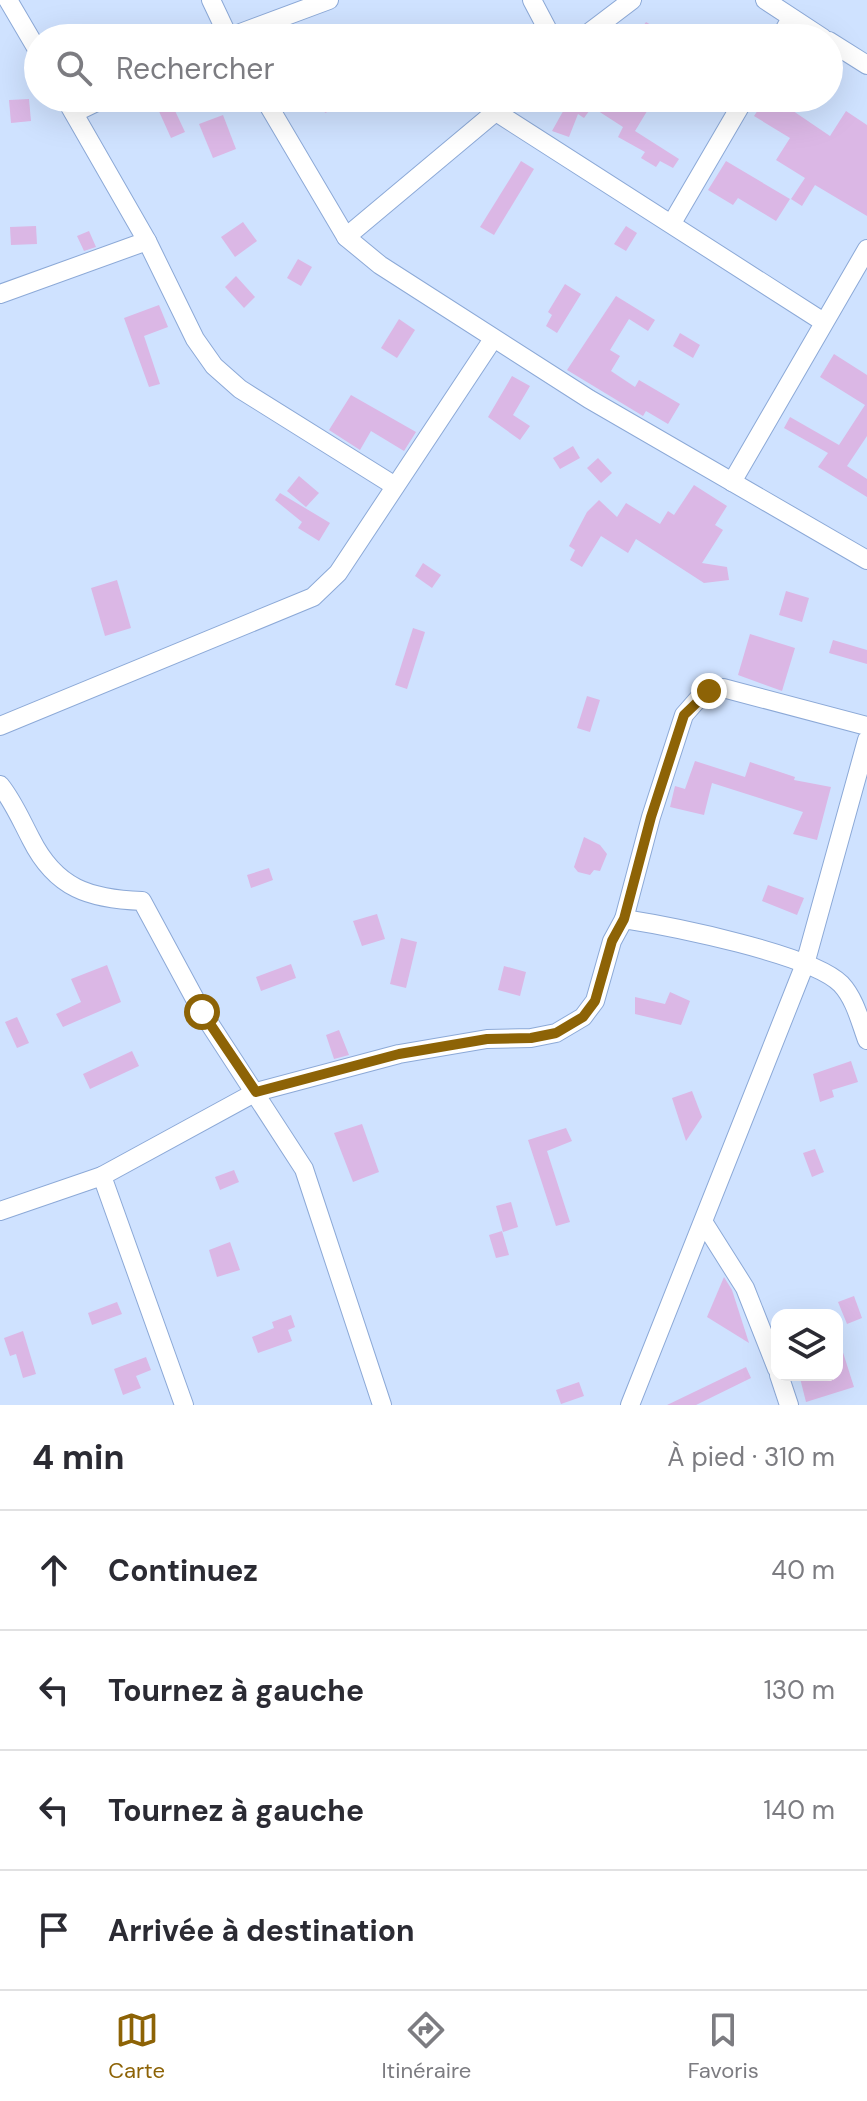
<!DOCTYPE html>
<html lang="fr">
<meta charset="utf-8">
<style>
:root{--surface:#fff;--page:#f7f7f7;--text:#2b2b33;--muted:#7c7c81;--line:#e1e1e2;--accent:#8d6306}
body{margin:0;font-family:"DM Sans",sans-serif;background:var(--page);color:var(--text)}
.controls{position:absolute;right:24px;bottom:24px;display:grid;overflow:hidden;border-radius:16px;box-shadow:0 8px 32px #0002}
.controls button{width:72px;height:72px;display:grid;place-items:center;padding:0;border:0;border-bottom:2px solid var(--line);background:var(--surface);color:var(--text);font:40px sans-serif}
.stop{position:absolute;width:24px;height:24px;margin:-18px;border:6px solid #8d6306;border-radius:50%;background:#fff}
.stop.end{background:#8d6306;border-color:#fff;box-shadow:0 2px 8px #0008}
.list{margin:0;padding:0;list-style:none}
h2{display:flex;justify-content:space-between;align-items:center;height:104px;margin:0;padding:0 32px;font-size:34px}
h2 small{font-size:26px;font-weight:400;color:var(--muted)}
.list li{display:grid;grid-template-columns:52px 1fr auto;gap:24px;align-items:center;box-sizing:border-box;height:120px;padding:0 32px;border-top:2px solid var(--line)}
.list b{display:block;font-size:30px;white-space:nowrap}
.list em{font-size:26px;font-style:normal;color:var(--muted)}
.icon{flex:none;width:44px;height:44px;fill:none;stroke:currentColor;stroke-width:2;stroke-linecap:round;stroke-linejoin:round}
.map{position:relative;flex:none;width:867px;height:1405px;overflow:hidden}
.search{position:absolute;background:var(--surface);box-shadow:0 8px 32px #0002;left:24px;right:24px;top:24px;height:88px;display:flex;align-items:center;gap:20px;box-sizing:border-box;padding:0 28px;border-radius:44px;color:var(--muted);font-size:30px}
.sheet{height:584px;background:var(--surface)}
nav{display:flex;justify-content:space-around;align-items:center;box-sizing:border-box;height:112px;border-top:2px solid var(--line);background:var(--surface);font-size:22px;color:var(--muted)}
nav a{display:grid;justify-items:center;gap:4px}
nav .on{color:var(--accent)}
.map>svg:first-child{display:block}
.building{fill:#dbb7e5}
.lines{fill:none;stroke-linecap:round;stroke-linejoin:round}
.street-casing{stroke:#8ca9d7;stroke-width:20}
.street{stroke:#fff;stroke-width:18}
.route{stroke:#8d6306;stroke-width:10}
</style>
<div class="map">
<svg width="867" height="1405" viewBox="0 0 867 1405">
<rect width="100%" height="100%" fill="#cfe2ff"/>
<g class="building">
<path d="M646 22 673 38H635Z"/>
<path d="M153 98H169L185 132 171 138Z"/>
<path d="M301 98H336L326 113Z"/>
<path d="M554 98H655L635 131 679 159 673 168 660 161 656 167 641 158 645 152 618 137 623 127 592 107 584 118 578 114 569 137 552 131 566 106Z"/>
<path d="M766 98H774L830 136 846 111 867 125V216L815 185 802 206 791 199 805 178 776 160 790 138 754 116Z"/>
<path d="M29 99 31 121 11 123 9 100Z"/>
<path d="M223 115 236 149 213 158 199 124Z"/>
<path d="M521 161 534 169 494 235 480 227Z"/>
<path d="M726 161 790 199 776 221 738 198 733 205 708 190Z"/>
<path d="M243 222 257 241 235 257 221 237Z"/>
<path d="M36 226 37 244 11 245 10 227Z"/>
<path d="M626 226 637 233 626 251 614 244Z"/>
<path d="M89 231 96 247 84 251 77 236Z"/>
<path d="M298 259 312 267 301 286 287 278Z"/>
<path d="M236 276 255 297 244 308 225 287Z"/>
<path d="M565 284 581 294 557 333 546 326 552 315 548 312Z"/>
<path d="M616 296 655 320 648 331 629 319 610 350 620 356 611 371 635 387 639 380 680 404 668 424 646 411 643 416 567 370Z"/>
<path d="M159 305 168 327 144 336 160 384 149 387 124 318Z"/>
<path d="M399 319 415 330 397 358 381 348Z"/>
<path d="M680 333 700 345 693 358 673 346Z"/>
<path d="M834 354 867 375V436L847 466 867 479V497L818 467 828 453 784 428 790 417 839 445 865 405 820 377Z"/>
<path d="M512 376 530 386 513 415 530 426 520 440 488 417Z"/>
<path d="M351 395 416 432 404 451 371 431 360 450 329 430Z"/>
<path d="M573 446 580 458 560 469 553 458Z"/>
<path d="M598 458 612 473 601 483 587 468Z"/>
<path d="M299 476 319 493 306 507 287 491Z"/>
<path d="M694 485 727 506 715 525 723 530 702 563 727 567 729 580 704 583 636 539 628 553 601 536 582 567 570 560 575 550 569 546 587 512 599 500 617 517 626 503 660 524 668 511 674 515Z"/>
<path d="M280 493 330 523 319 541 298 528 302 522 275 500Z"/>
<path d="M423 563 441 575 432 588 415 576Z"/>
<path d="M117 580 131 628 105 636 91 588Z"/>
<path d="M786 591 809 598 802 622 779 615Z"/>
<path d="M413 628 425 632 407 689 395 685Z"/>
<path d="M750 634 795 648 782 691 738 675Z"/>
<path d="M833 640 867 650V664L829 653Z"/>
<path d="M587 696 600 700 590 732 577 728Z"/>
<path d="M695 761 745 777 750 762 795 777 794 780 831 787 817 840 793 834 803 812 712 783 704 815 670 807 675 786 685 789Z"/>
<path d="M584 837 600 845 607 854 600 871 594 870 590 875 578 872 574 867Z"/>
<path d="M269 868 273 880 251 888 247 875Z"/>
<path d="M768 885 804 898 797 915 762 901Z"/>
<path d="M377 914 385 939 362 946 353 921Z"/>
<path d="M401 938 417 942 406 988 390 984Z"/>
<path d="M291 964 296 978 261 991 256 977Z"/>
<path d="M107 965 121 1002 63 1027 56 1014 81 1002 71 979Z"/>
<path d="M504 966 526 972 520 996 498 990Z"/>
<path d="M670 992 690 1001 681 1025 635 1014V997L665 1004Z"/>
<path d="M17 1017 29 1043 17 1048 5 1022Z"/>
<path d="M339 1030 349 1055 334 1059 326 1035Z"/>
<path d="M132 1051 139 1066 90 1089 83 1074Z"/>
<path d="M851 1061 858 1082 832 1090 834 1097 820 1102 813 1074Z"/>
<path d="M692 1091 702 1117 686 1141 672 1098Z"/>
<path d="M362 1124 379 1172 353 1182 334 1133Z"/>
<path d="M566 1128 572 1141 547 1151 570 1222 556 1226 528 1140Z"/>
<path d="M815 1149 824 1172 812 1177 803 1153Z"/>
<path d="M234 1170 239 1182 220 1190 215 1177Z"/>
<path d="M511 1202 518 1227 503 1232 496 1206Z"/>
<path d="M502 1231 509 1255 496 1258 489 1235Z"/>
<path d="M230 1242 240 1270 217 1277 209 1250Z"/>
<path d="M724 1277 732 1290 749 1343 707 1317Z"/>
<path d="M854 1296 862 1318 847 1324 838 1302Z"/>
<path d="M117 1302 122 1314 92 1325 88 1313Z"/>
<path d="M291 1315 295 1327 288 1330 292 1341 258 1353 252 1337 274 1328 272 1322Z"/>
<path d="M23 1331 36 1374 23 1378 16 1354 10 1356 4 1338Z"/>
<path d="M840 1343 854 1387 806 1402 800 1378 837 1375V1344Z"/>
<path d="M146 1357 151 1370 136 1376 141 1388 123 1395 114 1369Z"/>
<path d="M746 1367 751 1378 696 1405H667Z"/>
<path d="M579 1382 584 1396 561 1404 556 1390Z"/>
</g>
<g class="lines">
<defs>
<g id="street">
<path d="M8 0 38 51"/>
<path d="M211 0 229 38"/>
<path d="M532 0 552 38"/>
<path d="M765 0 823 38"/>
<path d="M227 38 329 0"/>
<path d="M582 38 632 0"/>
<path d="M780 38 791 18"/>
<path d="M829 41 867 65"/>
<path d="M65 98 147 241 195 339 214 366 240 389 395 486"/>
<path d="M264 98 346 237 380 265 589 399 867 560"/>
<path d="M496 112 822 321"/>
<path d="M74 113 105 98"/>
<path d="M672 223 745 98"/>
<path d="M346 237 512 98"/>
<path d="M0 294 147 241"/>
<path d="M732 482 867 249"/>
<path d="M0 726 313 597 338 573 493 339"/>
<path d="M0 785C13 801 21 820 31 839 56 889 90 899 142 901L202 1012 304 1169 382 1405"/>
<path d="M624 919 651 817 684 715 698 699 723 688 867 726"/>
<path d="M102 1176 184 1405"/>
<path d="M0 1211 102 1176 256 1092 399 1054 487 1039 531 1038 556 1033 583 1017 595 1001 612 941 624 919C669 926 812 954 841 984 855 999 860 1021 867 1040"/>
<path d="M704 1223 745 1288 777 1369"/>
<path d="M779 1375 789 1405"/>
<path d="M630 1405 805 964 867 740"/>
</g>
</defs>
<use href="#street" class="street-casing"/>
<use href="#street" class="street"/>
</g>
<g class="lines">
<path class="route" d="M202 1012 256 1092 399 1054 487 1039 531 1038 556 1033 583 1017 595 1001 612 941 624 919 651 817 684 715 709 691"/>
</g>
</svg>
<div class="controls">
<button><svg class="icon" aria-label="layers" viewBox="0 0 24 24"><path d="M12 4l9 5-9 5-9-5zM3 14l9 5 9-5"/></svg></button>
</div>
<div class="stop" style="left:202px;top:1012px"></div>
<div class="stop end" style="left:709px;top:691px"></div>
<div class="search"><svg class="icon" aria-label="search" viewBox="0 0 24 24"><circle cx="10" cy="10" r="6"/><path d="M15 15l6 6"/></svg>Rechercher</div>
</div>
<section class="sheet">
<h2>4 min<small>À pied · 310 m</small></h2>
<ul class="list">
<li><svg class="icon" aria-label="ahead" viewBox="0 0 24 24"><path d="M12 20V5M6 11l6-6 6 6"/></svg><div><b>Continuez</b></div><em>40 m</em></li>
<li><svg class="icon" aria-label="left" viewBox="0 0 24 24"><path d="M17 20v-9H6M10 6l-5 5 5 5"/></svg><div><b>Tournez à gauche</b></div><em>130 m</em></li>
<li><svg class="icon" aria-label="left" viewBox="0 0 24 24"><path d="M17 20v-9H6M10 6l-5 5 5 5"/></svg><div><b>Tournez à gauche</b></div><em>140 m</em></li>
<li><svg class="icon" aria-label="arrive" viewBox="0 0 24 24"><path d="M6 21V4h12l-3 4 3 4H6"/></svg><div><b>Arrivée à destination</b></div></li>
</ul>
</section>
<nav>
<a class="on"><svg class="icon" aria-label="map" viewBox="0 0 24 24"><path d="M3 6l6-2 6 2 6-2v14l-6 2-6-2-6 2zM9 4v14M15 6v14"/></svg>Carte</a>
<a><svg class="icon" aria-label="directions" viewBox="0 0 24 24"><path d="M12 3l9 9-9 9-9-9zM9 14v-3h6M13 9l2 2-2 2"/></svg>Itinéraire</a>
<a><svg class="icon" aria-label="saved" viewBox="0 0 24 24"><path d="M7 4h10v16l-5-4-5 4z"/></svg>Favoris</a>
</nav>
